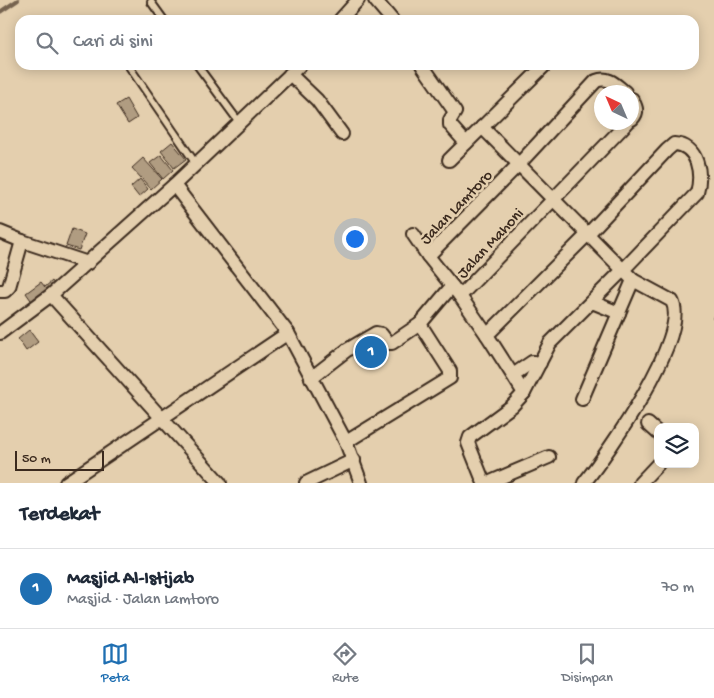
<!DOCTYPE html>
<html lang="id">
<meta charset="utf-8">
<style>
:root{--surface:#fff;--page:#f2f2f3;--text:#1f2937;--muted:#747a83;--line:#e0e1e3;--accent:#1f6fb2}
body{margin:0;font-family:"Gochi Hand",sans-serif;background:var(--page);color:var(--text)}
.controls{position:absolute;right:15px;bottom:15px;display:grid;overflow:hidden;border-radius:10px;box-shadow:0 2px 12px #0003}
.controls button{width:45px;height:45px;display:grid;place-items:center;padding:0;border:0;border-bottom:1px solid var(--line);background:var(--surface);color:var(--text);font:25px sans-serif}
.compass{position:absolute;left:594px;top:85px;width:45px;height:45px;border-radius:50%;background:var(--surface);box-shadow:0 2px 12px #0003;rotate:316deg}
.scale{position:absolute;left:15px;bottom:12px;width:89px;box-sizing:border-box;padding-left:5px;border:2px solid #3b2a1e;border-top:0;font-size:14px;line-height:18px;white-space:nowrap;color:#3b2a1e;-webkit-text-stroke:4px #e4cfae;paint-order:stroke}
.you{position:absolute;left:354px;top:238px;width:18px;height:18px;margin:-12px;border:4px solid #fff;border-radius:50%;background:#1a73e8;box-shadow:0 0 0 8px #1a73e833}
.badge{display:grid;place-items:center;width:32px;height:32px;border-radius:50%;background:var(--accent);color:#fff;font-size:16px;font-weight:700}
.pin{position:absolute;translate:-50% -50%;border:2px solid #fff;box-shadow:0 1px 5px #0006}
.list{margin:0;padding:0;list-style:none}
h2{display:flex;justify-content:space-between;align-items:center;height:65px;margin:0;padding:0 20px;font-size:21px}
h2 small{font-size:16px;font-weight:400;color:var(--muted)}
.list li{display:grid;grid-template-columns:32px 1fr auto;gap:15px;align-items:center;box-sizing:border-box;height:80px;padding:0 20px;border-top:1px solid var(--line)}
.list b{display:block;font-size:19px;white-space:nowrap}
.list p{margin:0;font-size:16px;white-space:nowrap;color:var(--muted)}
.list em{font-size:16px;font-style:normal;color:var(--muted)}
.icon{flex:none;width:28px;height:28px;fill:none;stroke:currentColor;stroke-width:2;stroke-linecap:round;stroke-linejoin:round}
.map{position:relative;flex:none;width:714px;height:483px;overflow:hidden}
.search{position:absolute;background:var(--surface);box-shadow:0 2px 12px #0003;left:15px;right:15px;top:15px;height:55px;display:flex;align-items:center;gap:12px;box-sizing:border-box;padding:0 18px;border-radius:15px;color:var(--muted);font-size:19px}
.sheet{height:145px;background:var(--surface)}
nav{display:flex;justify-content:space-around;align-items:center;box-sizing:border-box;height:70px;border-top:1px solid var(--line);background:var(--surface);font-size:14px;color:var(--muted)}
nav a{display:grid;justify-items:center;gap:2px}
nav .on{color:var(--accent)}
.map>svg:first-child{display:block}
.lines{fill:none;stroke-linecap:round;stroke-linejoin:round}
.stream{stroke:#766450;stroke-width:4}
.building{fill:#b09c81;stroke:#3b2a1e}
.lane-casing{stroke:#3b2a1e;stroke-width:10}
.street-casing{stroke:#3b2a1e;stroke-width:16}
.path{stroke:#3b2a1e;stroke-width:2;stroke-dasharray:5 4;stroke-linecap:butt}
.lane{stroke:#e4cfae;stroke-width:6}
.street{stroke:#e4cfae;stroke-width:12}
.labels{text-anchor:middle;stroke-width:5;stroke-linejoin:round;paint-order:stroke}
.street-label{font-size:16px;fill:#3b2a1e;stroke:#e4cfae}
</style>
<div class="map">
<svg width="714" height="483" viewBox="0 0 714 483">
<rect width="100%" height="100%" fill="#e4cfae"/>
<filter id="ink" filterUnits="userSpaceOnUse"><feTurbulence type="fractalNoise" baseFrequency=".02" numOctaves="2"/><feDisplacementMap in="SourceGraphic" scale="10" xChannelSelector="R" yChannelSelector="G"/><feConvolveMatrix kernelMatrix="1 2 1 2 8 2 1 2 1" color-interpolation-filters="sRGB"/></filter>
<g filter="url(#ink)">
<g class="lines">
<path class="stream" d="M0 12 18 0"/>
</g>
<g class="building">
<path d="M126 99 137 118 128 124 116 105Z"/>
<path d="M172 142 186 159 174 168 161 151Z"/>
<path d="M161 155 173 170 163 179 150 163Z"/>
<path d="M143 158 162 179 151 189 132 168Z"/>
<path d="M140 179 148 189 139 197 131 187Z"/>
<path d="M72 229 85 234 79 250 66 246Z"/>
<path d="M52 281 56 287 33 303 26 293 41 282 45 287Z"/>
<path d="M29 330 38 342 26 351 18 339Z"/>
</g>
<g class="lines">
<defs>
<g id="lane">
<path d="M151 2 164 20"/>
<path d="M128 65 196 164"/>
<path d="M197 65 239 122"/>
</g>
<g id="street">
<path d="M375 0 392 20"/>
<path d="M340 20 358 0"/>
<path d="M422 65 455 112 450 120V125L466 143"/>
<path d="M290 74 317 100 342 134"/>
<path d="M632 99C636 107 639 112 632 119"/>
<path d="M482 127 623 270 550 343 524 393 512 406 470 437 468 443 484 483"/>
<path d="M449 160 545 65"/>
<path d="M174 185 300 65"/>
<path d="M0 232 22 241"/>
<path d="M413 234 428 256"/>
<path d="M0 291H5L9 287 22 241 88 263"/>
<path d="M51 295 174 185 288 333"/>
<path d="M460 296 428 256 520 163 596 81C609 76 616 85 625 92"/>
<path d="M592 302 619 313"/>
<path d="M0 333 51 295 220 483"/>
<path d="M487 335 460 296 628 122"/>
<path d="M513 375 532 362 540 363"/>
<path d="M311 378 347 350 376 333 381 334 388 343H392L420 324 452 286"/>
<path d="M524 393 487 335 588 234 667 150 674 144C699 145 702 175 697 193L623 270 633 280 582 399"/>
<path d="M648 424 658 433"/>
<path d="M346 442 450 378V371L420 324"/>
<path d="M66 483 288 333 346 442 361 483"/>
<path d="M306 483 354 460"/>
<path d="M488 483 549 457"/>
<path d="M584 483C607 454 691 335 672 301L633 280"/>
<path d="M640 483 658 464"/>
</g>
</defs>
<use href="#lane" class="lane-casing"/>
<use href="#street" class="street-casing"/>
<path class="path" d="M713 319 714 316"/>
<use href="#lane" class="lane"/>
<use href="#street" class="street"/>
</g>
</g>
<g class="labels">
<g class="street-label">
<text transform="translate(455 206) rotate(-46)" y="6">Jalan Lamtoro</text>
<text transform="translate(489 242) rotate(-47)" y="6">Jalan Mahoni</text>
</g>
</g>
</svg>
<div class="controls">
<button><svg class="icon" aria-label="layers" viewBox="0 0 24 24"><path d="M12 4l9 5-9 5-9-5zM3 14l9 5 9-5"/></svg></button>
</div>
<svg class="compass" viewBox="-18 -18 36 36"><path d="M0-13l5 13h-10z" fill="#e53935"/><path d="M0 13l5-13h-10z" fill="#747a83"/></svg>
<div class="scale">50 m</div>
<div class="you"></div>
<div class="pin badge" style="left:371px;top:352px">1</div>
<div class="search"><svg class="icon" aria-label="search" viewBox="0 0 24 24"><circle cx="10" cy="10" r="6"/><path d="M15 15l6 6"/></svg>Cari di sini</div>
</div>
<section class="sheet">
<h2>Terdekat<small></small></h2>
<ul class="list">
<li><span class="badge">1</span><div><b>Masjid Al-Istijab</b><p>Masjid · Jalan Lamtoro</p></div><em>70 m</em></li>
</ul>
</section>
<nav>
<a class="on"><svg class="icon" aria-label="map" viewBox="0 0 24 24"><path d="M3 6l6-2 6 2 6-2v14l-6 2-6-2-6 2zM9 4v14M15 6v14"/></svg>Peta</a>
<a><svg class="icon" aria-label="directions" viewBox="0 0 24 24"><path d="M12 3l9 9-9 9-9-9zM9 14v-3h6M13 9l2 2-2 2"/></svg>Rute</a>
<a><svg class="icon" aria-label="saved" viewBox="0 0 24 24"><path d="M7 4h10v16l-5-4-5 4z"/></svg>Disimpan</a>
</nav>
